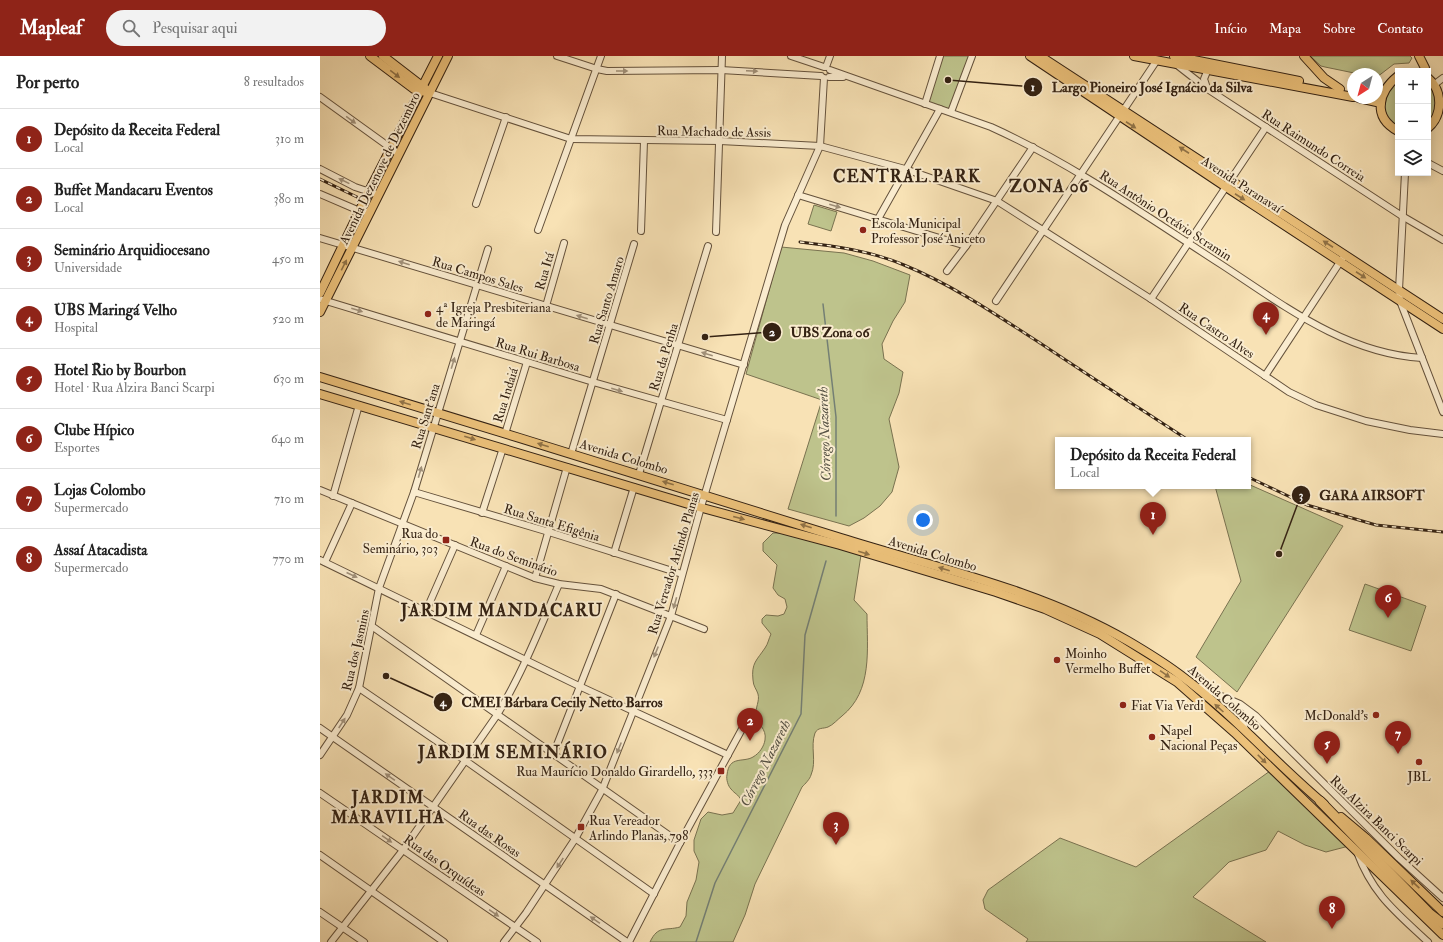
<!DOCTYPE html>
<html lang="pt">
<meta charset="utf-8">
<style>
:root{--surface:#fff;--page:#f2f2f2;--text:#222;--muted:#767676;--line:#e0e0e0;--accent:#8f2418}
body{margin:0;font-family:"IM FELL Double Pica",serif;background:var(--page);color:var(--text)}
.controls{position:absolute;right:12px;top:12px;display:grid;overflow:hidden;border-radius:0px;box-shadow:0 2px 10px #0003}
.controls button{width:36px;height:36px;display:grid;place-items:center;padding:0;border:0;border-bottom:1px solid var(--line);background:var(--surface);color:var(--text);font:20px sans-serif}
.compass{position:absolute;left:1027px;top:12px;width:36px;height:36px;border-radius:50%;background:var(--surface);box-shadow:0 2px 10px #0003;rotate:216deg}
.you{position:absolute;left:603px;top:464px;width:14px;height:14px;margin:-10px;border:3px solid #fff;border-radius:50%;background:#1a73e8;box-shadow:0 0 0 6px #1a73e833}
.badge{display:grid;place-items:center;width:26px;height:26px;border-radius:50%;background:var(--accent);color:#fff;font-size:13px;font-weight:700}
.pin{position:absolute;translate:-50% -33px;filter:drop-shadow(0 1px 2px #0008)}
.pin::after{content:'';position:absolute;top:21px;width:14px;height:12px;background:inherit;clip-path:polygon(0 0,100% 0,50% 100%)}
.popup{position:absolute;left:735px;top:381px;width:196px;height:52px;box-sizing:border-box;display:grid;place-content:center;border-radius:0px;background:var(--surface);filter:drop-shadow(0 1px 3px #0005);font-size:13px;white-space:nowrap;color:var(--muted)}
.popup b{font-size:15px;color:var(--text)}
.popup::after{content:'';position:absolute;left:50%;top:100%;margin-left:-8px;border:8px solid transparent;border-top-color:var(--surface)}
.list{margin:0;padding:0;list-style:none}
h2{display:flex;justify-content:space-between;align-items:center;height:52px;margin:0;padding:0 16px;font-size:17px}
h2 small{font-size:13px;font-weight:400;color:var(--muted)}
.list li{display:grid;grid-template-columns:26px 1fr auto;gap:12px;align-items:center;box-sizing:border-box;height:60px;padding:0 16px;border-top:1px solid var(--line)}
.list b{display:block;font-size:15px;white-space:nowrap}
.list p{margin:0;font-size:13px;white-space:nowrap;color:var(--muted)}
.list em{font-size:13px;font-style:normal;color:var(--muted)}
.icon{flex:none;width:22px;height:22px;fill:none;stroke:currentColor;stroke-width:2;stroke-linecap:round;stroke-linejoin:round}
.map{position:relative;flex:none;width:1123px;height:886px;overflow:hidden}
header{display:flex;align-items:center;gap:24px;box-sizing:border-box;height:56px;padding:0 20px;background:var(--accent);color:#fff}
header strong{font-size:19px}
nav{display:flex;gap:22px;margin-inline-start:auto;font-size:14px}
.search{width:280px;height:36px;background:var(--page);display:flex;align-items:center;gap:10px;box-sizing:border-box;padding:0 14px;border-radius:22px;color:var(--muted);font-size:15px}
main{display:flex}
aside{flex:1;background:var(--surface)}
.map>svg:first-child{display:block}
.green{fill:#bec38c;stroke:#797250}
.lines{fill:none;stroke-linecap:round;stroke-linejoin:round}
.stream{stroke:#747f74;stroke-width:1.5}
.minor-casing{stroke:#65523c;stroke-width:8}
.major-casing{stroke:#342213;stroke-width:10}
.highway-casing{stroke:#342213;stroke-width:11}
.minor{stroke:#faeccf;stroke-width:6}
.major{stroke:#ecc17a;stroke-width:8}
.highway{stroke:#ecc17a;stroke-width:9}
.rail-casing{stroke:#342213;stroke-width:3}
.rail{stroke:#faeccf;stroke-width:1.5;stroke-dasharray:4.5;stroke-linecap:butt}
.oneway{fill:#a1917a}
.oneway2{fill:#907246}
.poi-dot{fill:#8f2418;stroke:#faeccf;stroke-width:1.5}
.labels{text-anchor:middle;stroke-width:4;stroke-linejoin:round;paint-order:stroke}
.street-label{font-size:13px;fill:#342213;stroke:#faeccf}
.poi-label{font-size:13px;fill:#342213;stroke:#faeccf;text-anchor:start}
.water-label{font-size:14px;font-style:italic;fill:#545043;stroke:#faeccf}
.district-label{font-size:17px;font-weight:bold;letter-spacing:1px;fill:#342213;stroke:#faeccf}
.leader{fill:none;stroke:#342213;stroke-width:1.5}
.callout-dot{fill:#342213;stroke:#faeccf;stroke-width:1.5}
.mark-label{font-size:12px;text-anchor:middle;font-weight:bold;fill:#fff}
.callout-label{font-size:14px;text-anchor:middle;font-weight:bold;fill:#342213;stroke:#faeccf;stroke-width:4;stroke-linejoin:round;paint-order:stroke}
</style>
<header>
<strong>Mapleaf</strong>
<div class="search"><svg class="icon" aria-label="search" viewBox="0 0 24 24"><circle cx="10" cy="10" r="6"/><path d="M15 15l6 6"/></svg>Pesquisar aqui</div>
<nav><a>Início</a><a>Mapa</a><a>Sobre</a><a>Contato</a></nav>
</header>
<main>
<aside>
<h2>Por perto<small>8 resultados</small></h2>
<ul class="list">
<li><span class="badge">1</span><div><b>Depósito da Receita Federal</b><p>Local</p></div><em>310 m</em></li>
<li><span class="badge">2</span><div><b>Buffet Mandacaru Eventos</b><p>Local</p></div><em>380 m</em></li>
<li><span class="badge">3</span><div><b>Seminário Arquidiocesano</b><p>Universidade</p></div><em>450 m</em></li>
<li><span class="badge">4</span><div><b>UBS Maringá Velho</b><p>Hospital</p></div><em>520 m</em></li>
<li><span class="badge">5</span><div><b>Hotel Rio by Bourbon</b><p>Hotel · Rua Alzira Banci Scarpi</p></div><em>630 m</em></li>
<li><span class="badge">6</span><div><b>Clube Hípico</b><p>Esportes</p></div><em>640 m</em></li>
<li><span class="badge">7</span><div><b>Lojas Colombo</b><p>Supermercado</p></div><em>710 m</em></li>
<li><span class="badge">8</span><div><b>Assaí Atacadista</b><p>Supermercado</p></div><em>770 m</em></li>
</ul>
</aside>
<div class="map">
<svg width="1123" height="886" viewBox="0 0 1123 886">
<rect width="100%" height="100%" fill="#f8e2b5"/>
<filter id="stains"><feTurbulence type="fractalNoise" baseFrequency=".005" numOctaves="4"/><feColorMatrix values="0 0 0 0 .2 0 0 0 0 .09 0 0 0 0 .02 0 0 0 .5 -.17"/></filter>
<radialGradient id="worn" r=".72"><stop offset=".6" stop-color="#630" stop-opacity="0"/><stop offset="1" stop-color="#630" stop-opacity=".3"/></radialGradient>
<g class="green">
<path d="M620 0H652L631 56 605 48Z"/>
<path d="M990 0H1090L1092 2 1089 7 1074 8 1057 21V18H1039L1005 11 1001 10Z"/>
<path d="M1078 20V75L1068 68 1062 38Z"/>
<path d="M1108 22 1121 43 1108 72Z"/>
<path d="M494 149 517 156 511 175 488 168Z"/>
<path d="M461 191 524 197 553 205 590 219 585 246 573 265 562 288 564 303 583 316 579 337 569 363 579 411 572 436 560 450 544 462 529 470 468 453 502 344 426 318Z"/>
<path d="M928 428 1023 470 917 636 876 601 921 525 895 430H928Z"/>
<path d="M453 477H463L541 499 534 544 547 558C547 593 553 635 522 660 518 663 513 669 508 671 503 673 498 671 495 677 490 691 497 705 491 719 490 723 485 728 482 731L435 828 425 859 413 886H330C338 869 345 875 360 871L366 860 367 846 376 824 379 806 374 795V784L381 763 388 756 402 759 413 757 421 744C418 738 415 738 411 733 408 730 406 723 407 719 409 699 423 707 433 701 440 697 444 690 445 684 447 672 437 669 436 659 435 652 440 645 438 638 437 634 433 630 433 624 431 607 437 604 445 592 448 588 449 582 451 578L442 567V563L446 559 458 560 464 558 467 551 465 543 458 539 453 532 457 509 443 495V487Z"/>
<path d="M1045 528 1106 550 1091 595 1029 574Z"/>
<path d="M950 715 1029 790 1006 796 985 789 958 775 946 794 909 806 873 841 946 886H706L708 883 665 853 663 844 668 834 740 782 816 811Z"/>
</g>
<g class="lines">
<g class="stream">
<path d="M503 248 516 361V460"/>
<path d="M376 886 395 827 481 658 485 579 506 505"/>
</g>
<defs>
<g id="minor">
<path d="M237 0 277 13 287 15 401 14 501 20"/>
<path d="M471 0 504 11"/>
<path d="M857 9 889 34 1082 160 1123 184"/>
<path d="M506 11 510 0"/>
<path d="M510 14 671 71C753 108 826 160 902 209 963 249 1026 298 1102 302"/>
<path d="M509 21H523"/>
<path d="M1115 28 1123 22"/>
<path d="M887 32 884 23 888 13"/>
<path d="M110 37 251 83 400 85 500 90 585 113 677 145 831 243 969 336 996 349 1046 365 1090 374 1123 378"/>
<path d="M0 41 79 98"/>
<path d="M605 48 620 0"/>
<path d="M631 56 652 0"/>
<path d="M1108 107 1123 115"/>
<path d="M0 113 35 131 59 139"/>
<path d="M1085 117 1079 234 1080 245 1123 356"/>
<path d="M0 138 42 156 51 155"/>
<path d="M478 139 646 190"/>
<path d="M156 148 186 61"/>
<path d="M558 163 620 53"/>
<path d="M218 174 281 0"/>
<path d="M321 175 324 85"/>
<path d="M396 176 402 0"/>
<path d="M0 182 424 309"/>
<path d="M627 215 646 190 713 91"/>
<path d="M0 243 273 326 407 364"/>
<path d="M831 243 946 71"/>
<path d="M676 245 837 4"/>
<path d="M226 250 244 187"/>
<path d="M945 320 1022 203"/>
<path d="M185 378 207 306"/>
<path d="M251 398 314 188"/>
<path d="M319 418 388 190"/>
<path d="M0 434 215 522 239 528 281 533 384 573"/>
<path d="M94 436 229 476 362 518"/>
<path d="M13 440 39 349"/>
<path d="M162 457 183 392"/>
<path d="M294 497 314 431"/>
<path d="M0 504 259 630 408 699"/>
<path d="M5 506 32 447"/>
<path d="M215 522 247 411"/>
<path d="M106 555 135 489"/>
<path d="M53 571 360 787"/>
<path d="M156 579 186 510"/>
<path d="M880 631 920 648 936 660 1079 802 1123 842"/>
<path d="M39 632 146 705 334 838"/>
<path d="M0 672 307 886"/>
<path d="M926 676C924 669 919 662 926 658L934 660"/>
<path d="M0 699 27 659 39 632 59 532 94 436 168 193"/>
<path d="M233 699 296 538"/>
<path d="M0 737 217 886"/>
<path d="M1037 796C1053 839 1076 856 1108 886"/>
<path d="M0 799 124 886"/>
<path d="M0 856 44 886"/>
<path d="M11 886 83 794 177 659C202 618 220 572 239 528"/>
<path d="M184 886 206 857 255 783 282 734 351 560 381 451 465 169 500 90 504 22"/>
<path d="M309 886 360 787 422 673"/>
</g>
<g id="major">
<path d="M50 0 94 33 105 36"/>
<path d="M63 0 107 34"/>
<path d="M710 0 906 131 1123 273"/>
<path d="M720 0 1123 263"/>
<path d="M814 0 1033 41"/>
<path d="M854 0 979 25"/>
<path d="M984 0 1004 22 1020 33"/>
<path d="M1099 0 1105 12 1104 15"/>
<path d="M1078 20C1058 36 1052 61 1078 75"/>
<path d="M1108 22C1123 35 1123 59 1108 72"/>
<path d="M1039 42 1061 47"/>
<path d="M0 237 49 135 118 0"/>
<path d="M0 256 128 0"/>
<path d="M0 321C174 374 347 427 521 482 617 512 720 534 808 585 825 595 843 606 859 618 911 656 954 706 1004 748"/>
<path d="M0 338 375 450 520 489 676 536 725 553 780 578 857 626 915 677 1123 879"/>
<path d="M1021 761 1046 782 1123 856"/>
</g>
<path id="highway" d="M1000 745 1109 857 1123 868"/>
</defs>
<use href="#minor" class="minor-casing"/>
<use href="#major" class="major-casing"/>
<use href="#highway" class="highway-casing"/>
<use href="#minor" class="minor"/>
<use href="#major" class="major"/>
<use href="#highway" class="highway"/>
<defs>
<g id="rail">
<path d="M0 123 39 142"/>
<path d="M480 186C515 190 551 195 584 209 633 229 678 260 723 289 771 321 819 352 868 384"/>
<path d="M928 421 987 449 1056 469 1123 476"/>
</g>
</defs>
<use href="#rail" class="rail-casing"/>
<use href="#rail" class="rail"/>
</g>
<defs><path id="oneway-solid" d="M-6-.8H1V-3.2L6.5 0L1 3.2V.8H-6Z"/></defs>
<g class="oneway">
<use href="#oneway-solid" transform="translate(302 15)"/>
<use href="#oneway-solid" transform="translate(432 15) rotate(3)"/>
<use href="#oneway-solid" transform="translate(31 64) rotate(36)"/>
<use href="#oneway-solid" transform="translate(24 125) rotate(-154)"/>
<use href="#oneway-solid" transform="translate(515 150) rotate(16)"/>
<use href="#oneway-solid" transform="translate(84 207) rotate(-163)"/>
<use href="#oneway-solid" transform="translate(37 254) rotate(17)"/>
<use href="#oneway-solid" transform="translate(262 261) rotate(-163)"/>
<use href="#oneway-solid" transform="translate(387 298) rotate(-163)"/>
<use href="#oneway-solid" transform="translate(133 307) rotate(-73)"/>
<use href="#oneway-solid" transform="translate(297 334) rotate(16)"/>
<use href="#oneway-solid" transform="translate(100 416) rotate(-74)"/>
<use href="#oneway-solid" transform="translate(32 519) rotate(25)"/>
<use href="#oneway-solid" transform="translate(355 547) rotate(106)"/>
<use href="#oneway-solid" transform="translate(336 596) rotate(112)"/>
<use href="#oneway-solid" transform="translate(22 667) rotate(-57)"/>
<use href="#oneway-solid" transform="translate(299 692) rotate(112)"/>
<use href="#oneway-solid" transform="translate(70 721) rotate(-145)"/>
<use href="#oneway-solid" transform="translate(67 783) rotate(34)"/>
<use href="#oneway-solid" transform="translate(240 807) rotate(123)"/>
<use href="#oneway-solid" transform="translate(174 857) rotate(35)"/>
<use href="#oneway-solid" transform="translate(275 864) rotate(-146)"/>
</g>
<g class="oneway2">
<use href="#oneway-solid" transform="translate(75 18) rotate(37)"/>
<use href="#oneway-solid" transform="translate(811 69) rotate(33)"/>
<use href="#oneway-solid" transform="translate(864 94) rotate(-147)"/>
<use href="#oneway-solid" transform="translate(920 141) rotate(33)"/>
<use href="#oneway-solid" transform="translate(1008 188) rotate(-147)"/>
<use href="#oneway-solid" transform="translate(24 209) rotate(-63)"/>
<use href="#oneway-solid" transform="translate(1041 219) rotate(33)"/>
<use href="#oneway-solid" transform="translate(85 347) rotate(-162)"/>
<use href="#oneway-solid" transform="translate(150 382) rotate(17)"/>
<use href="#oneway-solid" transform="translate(223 389) rotate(-163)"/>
<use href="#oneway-solid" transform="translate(348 427) rotate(-163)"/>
<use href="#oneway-solid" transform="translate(419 462) rotate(15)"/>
<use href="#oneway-solid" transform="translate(486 470) rotate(-162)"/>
<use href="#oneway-solid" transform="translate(544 497) rotate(17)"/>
<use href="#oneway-solid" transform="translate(624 513) rotate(-163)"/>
<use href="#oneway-solid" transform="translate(845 618) rotate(35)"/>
<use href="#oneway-solid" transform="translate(899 652) rotate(-138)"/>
<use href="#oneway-solid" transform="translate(942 703) rotate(45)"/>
<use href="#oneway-solid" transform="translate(1095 828) rotate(-137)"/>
</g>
<g class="poi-dot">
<circle cx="543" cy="174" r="4"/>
<circle cx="108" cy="258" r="4"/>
<rect x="122" y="480" width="8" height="8" rx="2"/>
<circle cx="737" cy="604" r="4"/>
<circle cx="803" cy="649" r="4"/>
<circle cx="1056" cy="659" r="4"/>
<circle cx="832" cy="681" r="4"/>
<circle cx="1099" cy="706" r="4"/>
<rect x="397" y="711" width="8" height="8" rx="2"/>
<rect x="257" y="767" width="8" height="8" rx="2"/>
</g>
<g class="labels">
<g class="street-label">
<text transform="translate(394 75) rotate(1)" y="5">Rua Machado de Assis</text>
<text transform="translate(994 89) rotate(33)" y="5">Rua Raimundo Correia</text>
<text transform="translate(59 112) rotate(-64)" y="5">Avenida Dezenove de Dezembro</text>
<text transform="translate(922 128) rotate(33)" y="5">Avenida Paranavaí</text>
<text transform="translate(846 159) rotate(33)" y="5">Rua Antônio Octávio Scramin</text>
<text transform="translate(224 215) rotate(-74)" y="5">Rua Itá</text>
<text transform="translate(158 218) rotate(17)" y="5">Rua Campos Sales</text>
<text transform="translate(286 244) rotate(-73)" y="5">Rua Santo Amaro</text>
<text transform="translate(897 274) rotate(34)" y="5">Rua Castro Alves</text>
<text transform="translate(218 298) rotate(17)" y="5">Rua Rui Barbosa</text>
<text transform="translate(343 301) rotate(-73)" y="5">Rua da Penha</text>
<text transform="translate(185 339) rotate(-73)" y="5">Rua Indaiá</text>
<text transform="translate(105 360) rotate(-73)" y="5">Rua Sant'ana</text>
<text transform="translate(304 400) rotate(17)" y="5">Avenida Colombo</text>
<text transform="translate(232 466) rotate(17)" y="5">Rua Santa Efigênia</text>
<text transform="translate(613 497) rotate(17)" y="5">Avenida Colombo</text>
<text transform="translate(194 500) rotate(20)" y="5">Rua do Seminário</text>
<text transform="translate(353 507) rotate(-73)" y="5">Rua Vereador Arlindo Planas</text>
<text transform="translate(35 594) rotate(-77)" y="5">Rua dos Jasmins</text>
<text transform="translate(905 641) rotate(41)" y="5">Avenida Colombo</text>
<text transform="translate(1057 764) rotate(44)" y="5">Rua Alzira Banci Scarpi</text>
<text transform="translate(170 777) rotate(35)" y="5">Rua das Rosas</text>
<text transform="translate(125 809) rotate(35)" y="5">Rua das Orquídeas</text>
</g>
<g class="poi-label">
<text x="551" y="172">Escola Municipal<tspan x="551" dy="15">Professor José Aniceto</tspan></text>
<text x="116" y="256">4ª Igreja Presbiteriana<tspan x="116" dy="15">de Maringá</tspan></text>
<text x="118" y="482" text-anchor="end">Rua do<tspan x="118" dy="15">Seminário, 303</tspan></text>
<text x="745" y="602">Moinho<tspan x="745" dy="15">Vermelho Buffet</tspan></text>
<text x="811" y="654">Fiat Via Verdi</text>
<text x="1048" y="664" text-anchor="end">McDonald's</text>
<text x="840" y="679">Napel<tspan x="840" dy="15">Nacional Peças</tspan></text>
<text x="393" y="720" text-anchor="end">Rua Maurício Donaldo Girardello, 333</text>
<text x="1099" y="725" text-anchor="middle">JBL</text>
<text x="269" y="769">Rua Vereador<tspan x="269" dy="15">Arlindo Planas, 798</tspan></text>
</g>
<g class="water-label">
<text transform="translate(504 378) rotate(-92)" y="5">Córrego Nazareth</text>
<text transform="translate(445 707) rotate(-63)" y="5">Córrego Nazareth</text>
</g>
<g class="district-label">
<text x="587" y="126">CENTRAL PARK</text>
<text x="729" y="136">ZONA 06</text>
<text x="182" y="560">JARDIM MANDACARU</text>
<text x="193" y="702">JARDIM SEMINÁRIO</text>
<text x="68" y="747">JARDIM<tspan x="68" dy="20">MARAVILHA</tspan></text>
</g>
</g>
<path class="leader" d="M628 24L713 31M385 281L452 276M959 498L981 439M66 620L123 646"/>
<g class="callout-dot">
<circle cx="628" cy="24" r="4"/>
<circle cx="385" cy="281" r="4"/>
<circle cx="959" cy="498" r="4"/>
<circle cx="66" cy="620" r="4"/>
<circle cx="713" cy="31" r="10"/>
<circle cx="452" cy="276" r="10"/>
<circle cx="981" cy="439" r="10"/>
<circle cx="123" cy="646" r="10"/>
</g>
<g class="mark-label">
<text x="713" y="35">1</text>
<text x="452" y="280">2</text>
<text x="981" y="443">3</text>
<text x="123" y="650">4</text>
</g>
<g class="callout-label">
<text x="832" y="36">Largo Pioneiro José Ignácio da Silva</text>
<text x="510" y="281">UBS Zona 06</text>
<text x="1052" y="444">GARA AIRSOFT</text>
<text x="242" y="651">CMEI Bárbara Cecily Netto Barros</text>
</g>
<rect width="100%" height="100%" filter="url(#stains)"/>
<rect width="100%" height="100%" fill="url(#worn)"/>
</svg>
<div class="controls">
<button>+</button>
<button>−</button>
<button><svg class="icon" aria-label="layers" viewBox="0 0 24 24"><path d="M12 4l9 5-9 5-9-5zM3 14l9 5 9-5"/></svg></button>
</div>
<svg class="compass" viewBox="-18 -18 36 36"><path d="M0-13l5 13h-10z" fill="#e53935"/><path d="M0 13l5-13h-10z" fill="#767676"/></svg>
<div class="you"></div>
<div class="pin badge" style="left:833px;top:479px">1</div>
<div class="popup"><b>Depósito da Receita Federal</b>Local</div>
<div class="pin badge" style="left:430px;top:685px">2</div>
<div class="pin badge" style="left:516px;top:789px">3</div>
<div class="pin badge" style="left:946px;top:279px">4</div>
<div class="pin badge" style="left:1007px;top:708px">5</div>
<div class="pin badge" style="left:1068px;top:562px">6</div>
<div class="pin badge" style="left:1078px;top:698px">7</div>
<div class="pin badge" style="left:1012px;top:873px">8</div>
</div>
</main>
